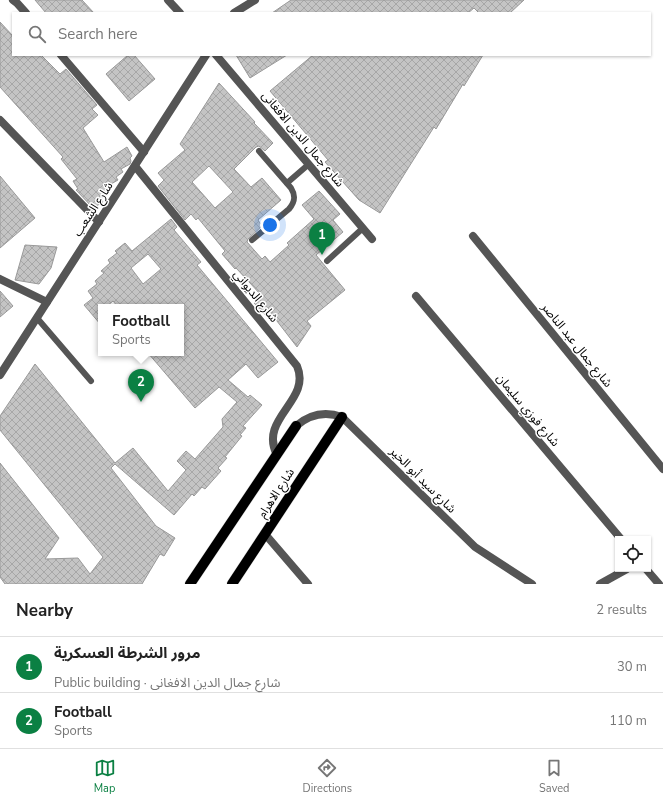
<!DOCTYPE html>
<meta charset="utf-8">
<style>
:root{--surface:#fff;--page:#f6f6f6;--text:#222;--muted:#767676;--line:#e0e0e0;--accent:#0b8043}
body{margin:0;font-family:"Nunito Sans","Noto Sans Arabic",sans-serif;background:var(--page);color:var(--text)}
.controls{position:absolute;right:12px;bottom:12px;display:grid;overflow:hidden;border-radius:0px;box-shadow:0 1px 3px #0004}
.controls button{width:36px;height:36px;display:grid;place-items:center;padding:0;border:0;border-bottom:1px solid var(--line);background:var(--surface);color:var(--text);font:20px sans-serif}
.you{position:absolute;left:270px;top:225px;width:14px;height:14px;margin:-10px;border:3px solid #fff;border-radius:50%;background:#1a73e8;box-shadow:0 0 0 6px #1a73e833}
.badge{display:grid;place-items:center;width:26px;height:26px;border-radius:50%;background:var(--accent);color:#fff;font-size:13px;font-weight:700}
.pin{position:absolute;translate:-50% -33px;filter:drop-shadow(0 1px 2px #0008)}
.pin::after{content:'';position:absolute;top:21px;width:14px;height:12px;background:inherit;clip-path:polygon(0 0,100% 0,50% 100%)}
.popup{position:absolute;left:98px;top:304px;width:86px;height:52px;box-sizing:border-box;display:grid;place-content:center;border-radius:0px;background:var(--surface);filter:drop-shadow(0 1px 3px #0005);font-size:13px;white-space:nowrap;color:var(--muted)}
.popup b{font-size:15px;color:var(--text)}
.popup::after{content:'';position:absolute;left:50%;top:100%;margin-left:-8px;border:8px solid transparent;border-top-color:var(--surface)}
.list{margin:0;padding:0;list-style:none}
h2{display:flex;justify-content:space-between;align-items:center;height:52px;margin:0;padding:0 16px;font-size:17px}
h2 small{font-size:13px;font-weight:400;color:var(--muted)}
.list li{display:grid;grid-template-columns:26px 1fr auto;gap:12px;align-items:center;box-sizing:border-box;height:56px;padding:0 16px;border-top:1px solid var(--line)}
.list b{display:block;font-size:15px;white-space:nowrap}
.list p{margin:0;font-size:13px;white-space:nowrap;color:var(--muted)}
.list em{font-size:13px;font-style:normal;color:var(--muted)}
.icon{flex:none;width:22px;height:22px;fill:none;stroke:currentColor;stroke-width:2;stroke-linecap:round;stroke-linejoin:round}
.map{position:relative;flex:none;width:663px;height:584px;overflow:hidden}
.search{position:absolute;background:var(--surface);box-shadow:0 1px 3px #0004;left:12px;right:12px;top:12px;height:44px;display:flex;align-items:center;gap:10px;box-sizing:border-box;padding:0 14px;border-radius:0px;color:var(--muted);font-size:15px}
.sheet{height:164px;background:var(--surface)}
nav{display:flex;justify-content:space-around;align-items:center;box-sizing:border-box;height:56px;border-top:1px solid var(--line);background:var(--surface);font-size:11px;color:var(--muted)}
nav a{display:grid;justify-items:center;gap:2px}
nav .on{color:var(--accent)}
.map>svg:first-child{display:block}
.building{fill:url(#building-cross-hatch);stroke:#999;fill-rule:evenodd}
.lines{fill:none;stroke-linecap:round;stroke-linejoin:round}
.primary-casing{stroke:#dbdbdb;stroke-width:11}
.service{stroke:#555;stroke-width:6}
.minor{stroke:#555;stroke-width:8}
.primary{stroke:#000;stroke-width:10}
.labels{text-anchor:middle;stroke-width:3;stroke-linejoin:round;paint-order:stroke}
.street-label{font-size:12px;fill:#000;stroke:#fff}
</style>
<div class="map">
<svg width="663" height="584" viewBox="0 0 663 584">
<defs>
<pattern id="building-cross-hatch" width="8" height="8" patternUnits="userSpaceOnUse"><rect width="8" height="8" fill="#c4c4c4"/><path d="M0 0l8 8M0 8l8-8" fill="none" stroke="#a7a7a7"/></pattern>
</defs>
<rect width="100%" height="100%" fill="#fff"/>
<g class="building">
<path d="M35 0H82L94 13H46Z"/>
<path d="M291 0H524L510 13H479L474 8 468 13H272Z"/>
<path d="M0 22 13 36V55H41L60 74 66 69 97 105 92 109 98 115 83 128 104 162 127 147 132 156 130 158 131 161 130 164 121 169 123 172 116 177 118 180 111 184 113 187 106 192 107 195 101 199 103 202 93 208 76 190 78 189 73 181 77 179 61 159 63 157 0 87Z"/>
<path d="M128 55H134L155 79 129 101 106 74Z"/>
<path d="M236 55H287L250 78Z"/>
<path d="M313 55H483L464 86 463 84 436 129 434 127 380 213 359 200 325 162 328 160 270 91Z"/>
<path d="M219 83 255 122 254 123 273 143 265 151 259 146 256 147 234 169 251 187 262 178 281 200 258 220 262 226 248 239 247 242 262 259 265 256 270 262 289 245 287 243 314 219 302 205 319 191 340 214 333 220 343 232 316 255 345 290 307 321 311 326 297 347 270 312 266 316 254 303 262 296 236 268 235 269 222 254 225 251 198 218 196 220 191 214 185 220 158 186 164 180 158 173 185 150 180 144ZM209 166 233 192 215 208 192 182Z"/>
<path d="M0 176 35 218 0 248Z"/>
<path d="M171 219 177 227 174 230 201 262 197 265 278 362 258 378 246 364 228 380 248 397 250 395 262 405 243 426 246 428 240 435 242 436 225 457 227 458 218 468 221 471 205 489 202 487 194 496 192 494 174 515 115 464 111 468 156 526 175 538 164 556 160 554 142 584H5L0 577V463L59 538 45 559 78 558 90 574 103 557 0 430V416L35 364 115 463 133 448 168 491 186 470 177 461 186 451 195 459 223 427 222 419 237 402 219 387 195 408 148 353H181V307H118L113 301 106 307H101V325L84 305 93 298 88 291 97 284 95 281 104 273 101 271 110 263 108 260 117 253 115 251 125 243 132 251ZM148 254 161 269 143 284 131 268Z"/>
<path d="M25 245 57 247 51 268 39 284 15 280Z"/>
<path d="M0 291 13 306 0 317Z"/>
</g>
<g class="lines">
<defs>
<g id="primary">
<path d="M190 584 296 426"/>
<path d="M232 584 342 417"/>
</g>
</defs>
<use href="#primary" class="primary-casing"/>
<g class="service">
<path d="M287 183 309 164"/>
<path d="M252 240 289 209C295 202 296 196 291 188L259 151"/>
<path d="M327 261 363 228"/>
<path d="M37 318 91 381"/>
</g>
<g class="minor">
<path d="M13 0 17 3 26 13"/>
<path d="M168 0 180 13"/>
<path d="M234 13 255 0"/>
<path d="M61 55 144 152"/>
<path d="M216 55 372 239"/>
<path d="M0 120 99 222"/>
<path d="M135 166 297 366C312 401 258 418 277 455"/>
<path d="M473 236 663 469"/>
<path d="M0 279 47 302"/>
<path d="M416 296 621 539"/>
<path d="M0 375 206 55"/>
<path d="M296 426C310 414 325 411 342 417L475 547 532 584"/>
<path d="M265 534 308 584"/>
<path d="M646 569 659 584"/>
<path d="M600 584 627 569"/>
</g>
<use href="#primary" class="primary"/>
</g>
<g class="labels">
<g class="street-label">
<text transform="translate(303 139) rotate(50)" y="4">شارع جمال الدين الافغانى</text>
<text transform="translate(93 209) rotate(-57)" y="4">شارع الشعب</text>
<text transform="translate(256 296) rotate(51)" y="4">شارع الديواني</text>
<text transform="translate(577 345) rotate(51)" y="4">شارع جمال عبد الناصر</text>
<text transform="translate(528 410) rotate(50)" y="4">شارع فوزي سليمان</text>
<text transform="translate(423 480) rotate(45)" y="4">شارع سيد أبو الخير</text>
<text transform="translate(276 493) rotate(-57)" y="4">شارع الاهرام</text>
</g>
</g>
</svg>
<div class="controls">
<button><svg class="icon" aria-label="locate" viewBox="0 0 24 24"><circle cx="12" cy="12" r="6"/><path d="M12 2v4M12 18v4M2 12h4M18 12h4"/></svg></button>
</div>
<div class="you"></div>
<div class="pin badge" style="left:322px;top:255px">1</div>
<div class="pin badge" style="left:141px;top:402px">2</div>
<div class="popup"><b>Football</b>Sports</div>
<div class="search"><svg class="icon" aria-label="search" viewBox="0 0 24 24"><circle cx="10" cy="10" r="6"/><path d="M15 15l6 6"/></svg>Search here</div>
</div>
<section class="sheet">
<h2>Nearby<small>2 results</small></h2>
<ul class="list">
<li><span class="badge">1</span><div><b>مرور الشرطة العسكرية</b><p>Public building · شارع جمال الدين الافغانى</p></div><em>30 m</em></li>
<li><span class="badge">2</span><div><b>Football</b><p>Sports</p></div><em>110 m</em></li>
</ul>
</section>
<nav>
<a class="on"><svg class="icon" aria-label="map" viewBox="0 0 24 24"><path d="M3 6l6-2 6 2 6-2v14l-6 2-6-2-6 2zM9 4v14M15 6v14"/></svg>Map</a>
<a><svg class="icon" aria-label="directions" viewBox="0 0 24 24"><path d="M12 3l9 9-9 9-9-9zM9 14v-3h6M13 9l2 2-2 2"/></svg>Directions</a>
<a><svg class="icon" aria-label="saved" viewBox="0 0 24 24"><path d="M7 4h10v16l-5-4-5 4z"/></svg>Saved</a>
</nav>
